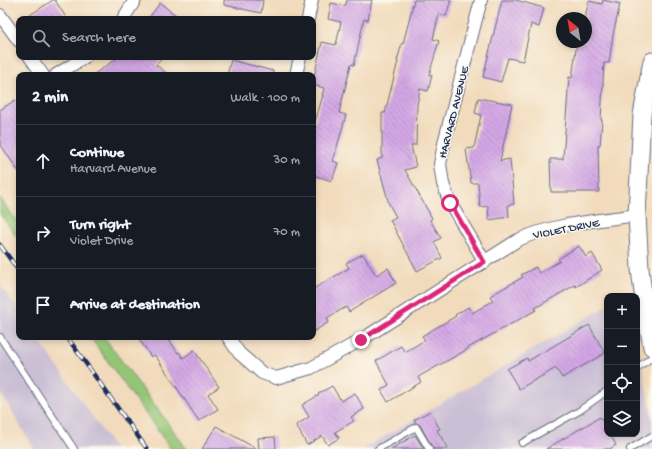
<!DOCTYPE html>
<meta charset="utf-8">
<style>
:root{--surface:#171b24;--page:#20242c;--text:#f1f3f6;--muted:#9ea1a6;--line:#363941}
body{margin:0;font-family:"Gochi Hand",sans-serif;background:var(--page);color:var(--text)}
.controls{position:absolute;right:12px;bottom:12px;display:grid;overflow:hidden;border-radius:8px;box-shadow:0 2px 6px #0003}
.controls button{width:36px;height:36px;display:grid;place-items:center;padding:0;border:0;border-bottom:1px solid var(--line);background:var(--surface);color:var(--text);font:20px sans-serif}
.compass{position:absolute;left:556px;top:12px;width:36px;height:36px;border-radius:50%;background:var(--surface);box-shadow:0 2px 6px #0003;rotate:329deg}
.stop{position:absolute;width:12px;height:12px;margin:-9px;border:3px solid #db2777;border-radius:50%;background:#fff}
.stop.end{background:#db2777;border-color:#fff;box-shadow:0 1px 4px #0008}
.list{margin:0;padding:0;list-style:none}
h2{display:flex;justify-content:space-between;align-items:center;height:52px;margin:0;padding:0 16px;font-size:17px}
h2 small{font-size:13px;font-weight:400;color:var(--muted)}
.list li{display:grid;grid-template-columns:26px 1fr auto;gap:12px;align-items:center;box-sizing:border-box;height:72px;padding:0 16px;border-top:1px solid var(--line)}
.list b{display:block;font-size:15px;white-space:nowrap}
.list p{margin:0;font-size:13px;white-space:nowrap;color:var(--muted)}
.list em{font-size:13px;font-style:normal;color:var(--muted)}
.icon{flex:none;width:22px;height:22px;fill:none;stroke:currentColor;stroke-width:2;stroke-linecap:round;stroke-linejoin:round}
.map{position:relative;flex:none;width:652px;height:449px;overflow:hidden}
.search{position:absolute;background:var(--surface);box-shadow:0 2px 6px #0003;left:16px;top:16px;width:300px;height:44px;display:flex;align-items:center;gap:10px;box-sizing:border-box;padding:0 14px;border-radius:8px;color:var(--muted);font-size:15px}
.panel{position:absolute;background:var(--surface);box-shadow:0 2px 6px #0003;left:16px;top:72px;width:300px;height:268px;border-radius:8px}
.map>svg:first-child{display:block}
.industrial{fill:#cbbfd5}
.green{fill:#94c575;stroke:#587a6a}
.building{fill:url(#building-back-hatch)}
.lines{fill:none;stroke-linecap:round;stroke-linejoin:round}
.lane-casing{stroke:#666b7f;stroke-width:8}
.street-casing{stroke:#666b7f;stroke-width:14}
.secondary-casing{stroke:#666b7f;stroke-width:19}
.lane{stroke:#fff;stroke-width:6}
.street{stroke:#fff;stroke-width:12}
.secondary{stroke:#fff;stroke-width:17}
.rail-casing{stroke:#1b2f5e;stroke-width:4.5}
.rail{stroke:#fbf7ec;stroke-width:3;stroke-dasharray:9;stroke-linecap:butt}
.route{stroke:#db2777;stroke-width:5}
.labels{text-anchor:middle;stroke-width:3;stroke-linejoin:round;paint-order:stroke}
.street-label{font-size:12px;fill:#1b2f5e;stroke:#fbf7ec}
</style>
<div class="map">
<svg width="652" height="449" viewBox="0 0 652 449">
<defs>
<pattern id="building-back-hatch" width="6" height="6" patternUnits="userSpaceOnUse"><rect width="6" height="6" fill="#d4a7e6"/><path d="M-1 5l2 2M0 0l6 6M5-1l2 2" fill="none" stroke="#ab88be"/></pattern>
</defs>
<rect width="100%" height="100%" fill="#fbf7ec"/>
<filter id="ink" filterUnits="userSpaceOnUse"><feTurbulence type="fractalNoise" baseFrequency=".025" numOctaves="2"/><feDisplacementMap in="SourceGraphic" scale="8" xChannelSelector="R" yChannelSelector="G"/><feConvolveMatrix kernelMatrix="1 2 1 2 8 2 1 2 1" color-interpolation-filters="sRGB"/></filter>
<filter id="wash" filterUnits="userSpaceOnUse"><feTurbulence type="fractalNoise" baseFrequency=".012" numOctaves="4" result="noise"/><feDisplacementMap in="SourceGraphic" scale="16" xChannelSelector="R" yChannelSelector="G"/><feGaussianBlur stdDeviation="0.9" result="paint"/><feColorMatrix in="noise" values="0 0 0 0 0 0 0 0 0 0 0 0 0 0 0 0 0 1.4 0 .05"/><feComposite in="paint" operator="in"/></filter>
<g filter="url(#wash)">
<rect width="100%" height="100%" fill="#f2dbbc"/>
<g class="industrial">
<path d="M0 284 19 311V337H37L115 449H34L0 392Z"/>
<path d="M607 306V434H637V345L652 417V449H363Z"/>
</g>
<g class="green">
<path d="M0 198 19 224V240L0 214Z"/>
<path d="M90 337H104L187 449H171Z"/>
</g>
<g id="blocks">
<g class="building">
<path d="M53 0H55L67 19H24Z"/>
<path d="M224 0H263L261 13 224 5Z"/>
<path d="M347 0H372L368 20 364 19 354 65 351 64 339 113 346 115 333 161 338 163 332 181 313 175V122H315L323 95H322L324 88 313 85V81L322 42 336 45 341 22 328 19 331 3 345 6Z"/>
<path d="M414 0H451L446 16 439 14 433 39 439 41 429 75H432L428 91 420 89 417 105 416 145H411L416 167 405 170 432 218 430 220 441 238 434 242 442 258 417 271 390 220 396 217 389 204 377 160 382 158V113H385L398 61H397L402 43 403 44Z"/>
<path d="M502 0H516L544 8 539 27 531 24 523 61 508 58 501 82 483 77Z"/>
<path d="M603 0 620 4 613 35 609 63H604L601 120H602L600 145H598L599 192H551L550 159H563L569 77 572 78 577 42H586V13L589 1 602 4Z"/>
<path d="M160 3 181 19H148Z"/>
<path d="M119 57H162L156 65 169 75H93Z"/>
<path d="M231 60 273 71V75H227Z"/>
<path d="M478 98 512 104 500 161 510 159 514 204 508 205 509 217 489 220 488 206 480 207 478 183H471L466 149 474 148 481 115 475 113Z"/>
<path d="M15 100 19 106V172L0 144V110Z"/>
<path d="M579 246 586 257 592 253 602 270 576 287 575 285 535 308 536 310 468 348V349L418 377 421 382 388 402 381 390 389 385 376 361 401 346 405 352 425 340 422 336 456 316 455 315 468 307 472 313 493 301 490 296 523 277 521 275 536 267 539 273 560 261 558 259Z"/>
<path d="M363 254 376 275 388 268 396 283 349 312 346 307 327 318 329 322 313 332V289L349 268 346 263Z"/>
<path d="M589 325 605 353 562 378 556 368 519 389 507 369 527 358 528 361Z"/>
<path d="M138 337H167L178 353 179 352 183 358 194 350 219 387 208 394 218 409 199 421 155 355 151 357Z"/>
<path d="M332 386 341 401 355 393 364 409 351 417 354 421 335 432 339 438 328 445 322 436 307 445 296 425 309 417 302 405 319 395 318 394Z"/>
<path d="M430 411 440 429 437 430 448 449H433L420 425 416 423 414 420Z"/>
<path d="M600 417 607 429V434H610L616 445 610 449H546Z"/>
<path d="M216 426 257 449H202Z"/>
<path d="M415 435 424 449H391Z"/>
<path d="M275 437 276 449H259L258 438Z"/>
</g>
</g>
</g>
<g filter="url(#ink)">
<use href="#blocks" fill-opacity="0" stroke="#666b7f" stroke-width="1"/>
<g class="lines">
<defs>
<g id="lane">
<path d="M0 337 74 449"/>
<path d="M637 368 652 357"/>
<path d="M522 443 579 411 607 391"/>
<path d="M378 449 416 427 429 449"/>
<path d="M630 449 652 436"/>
</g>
<g id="street">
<path d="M481 0 445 139 440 164 443 184 450 203 485 262"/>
<path d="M0 15 19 41"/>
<path d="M123 19 135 0"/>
<path d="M308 19 312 0"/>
<path d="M30 57 43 75"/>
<path d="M56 75 85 57"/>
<path d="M296 75 300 57"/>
<path d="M228 337 239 353 262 373 276 378 311 368 361 340 518 240C555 223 597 221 637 215"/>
</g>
<path id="secondary" d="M652 61 642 115 637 215 640 269 644 301 652 347"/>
</defs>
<use href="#lane" class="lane-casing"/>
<use href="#street" class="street-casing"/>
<use href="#secondary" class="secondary-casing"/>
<use href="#lane" class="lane"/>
<use href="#street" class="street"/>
<use href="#secondary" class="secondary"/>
<defs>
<g id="rail">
<path d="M0 245 19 271"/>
<path d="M67 337 147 449"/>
</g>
</defs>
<use href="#rail" class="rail-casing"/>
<use href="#rail" class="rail"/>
</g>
</g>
<g class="lines" filter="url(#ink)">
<path class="route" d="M361 340 484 262 450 203"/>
</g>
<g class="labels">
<g class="street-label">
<text transform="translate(453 112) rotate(-76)" y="4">HARVARD AVENUE</text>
<text transform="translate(566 228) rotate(-11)" y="4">VIOLET DRIVE</text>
</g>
</g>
</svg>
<div class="controls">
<button>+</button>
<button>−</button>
<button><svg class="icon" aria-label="locate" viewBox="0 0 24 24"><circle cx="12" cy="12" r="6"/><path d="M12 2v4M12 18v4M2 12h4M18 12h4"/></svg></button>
<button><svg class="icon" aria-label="layers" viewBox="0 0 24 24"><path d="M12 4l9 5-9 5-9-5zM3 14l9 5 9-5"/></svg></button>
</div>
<svg class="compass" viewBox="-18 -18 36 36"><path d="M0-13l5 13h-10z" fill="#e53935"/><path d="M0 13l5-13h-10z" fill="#9ea1a6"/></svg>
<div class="stop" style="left:450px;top:203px"></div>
<div class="stop end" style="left:361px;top:340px"></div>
<div class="search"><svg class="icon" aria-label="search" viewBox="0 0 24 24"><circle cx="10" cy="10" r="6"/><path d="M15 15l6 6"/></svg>Search here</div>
<section class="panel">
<h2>2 min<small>Walk · 100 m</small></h2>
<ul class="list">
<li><svg class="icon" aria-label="ahead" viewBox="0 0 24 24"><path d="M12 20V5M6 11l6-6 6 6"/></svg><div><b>Continue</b><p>Harvard Avenue</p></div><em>30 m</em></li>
<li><svg class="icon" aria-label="right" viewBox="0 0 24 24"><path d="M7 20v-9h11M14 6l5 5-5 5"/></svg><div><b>Turn right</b><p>Violet Drive</p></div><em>70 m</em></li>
<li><svg class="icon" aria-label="arrive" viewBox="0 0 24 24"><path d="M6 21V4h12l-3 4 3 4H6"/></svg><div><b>Arrive at destination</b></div></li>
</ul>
</section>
</div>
